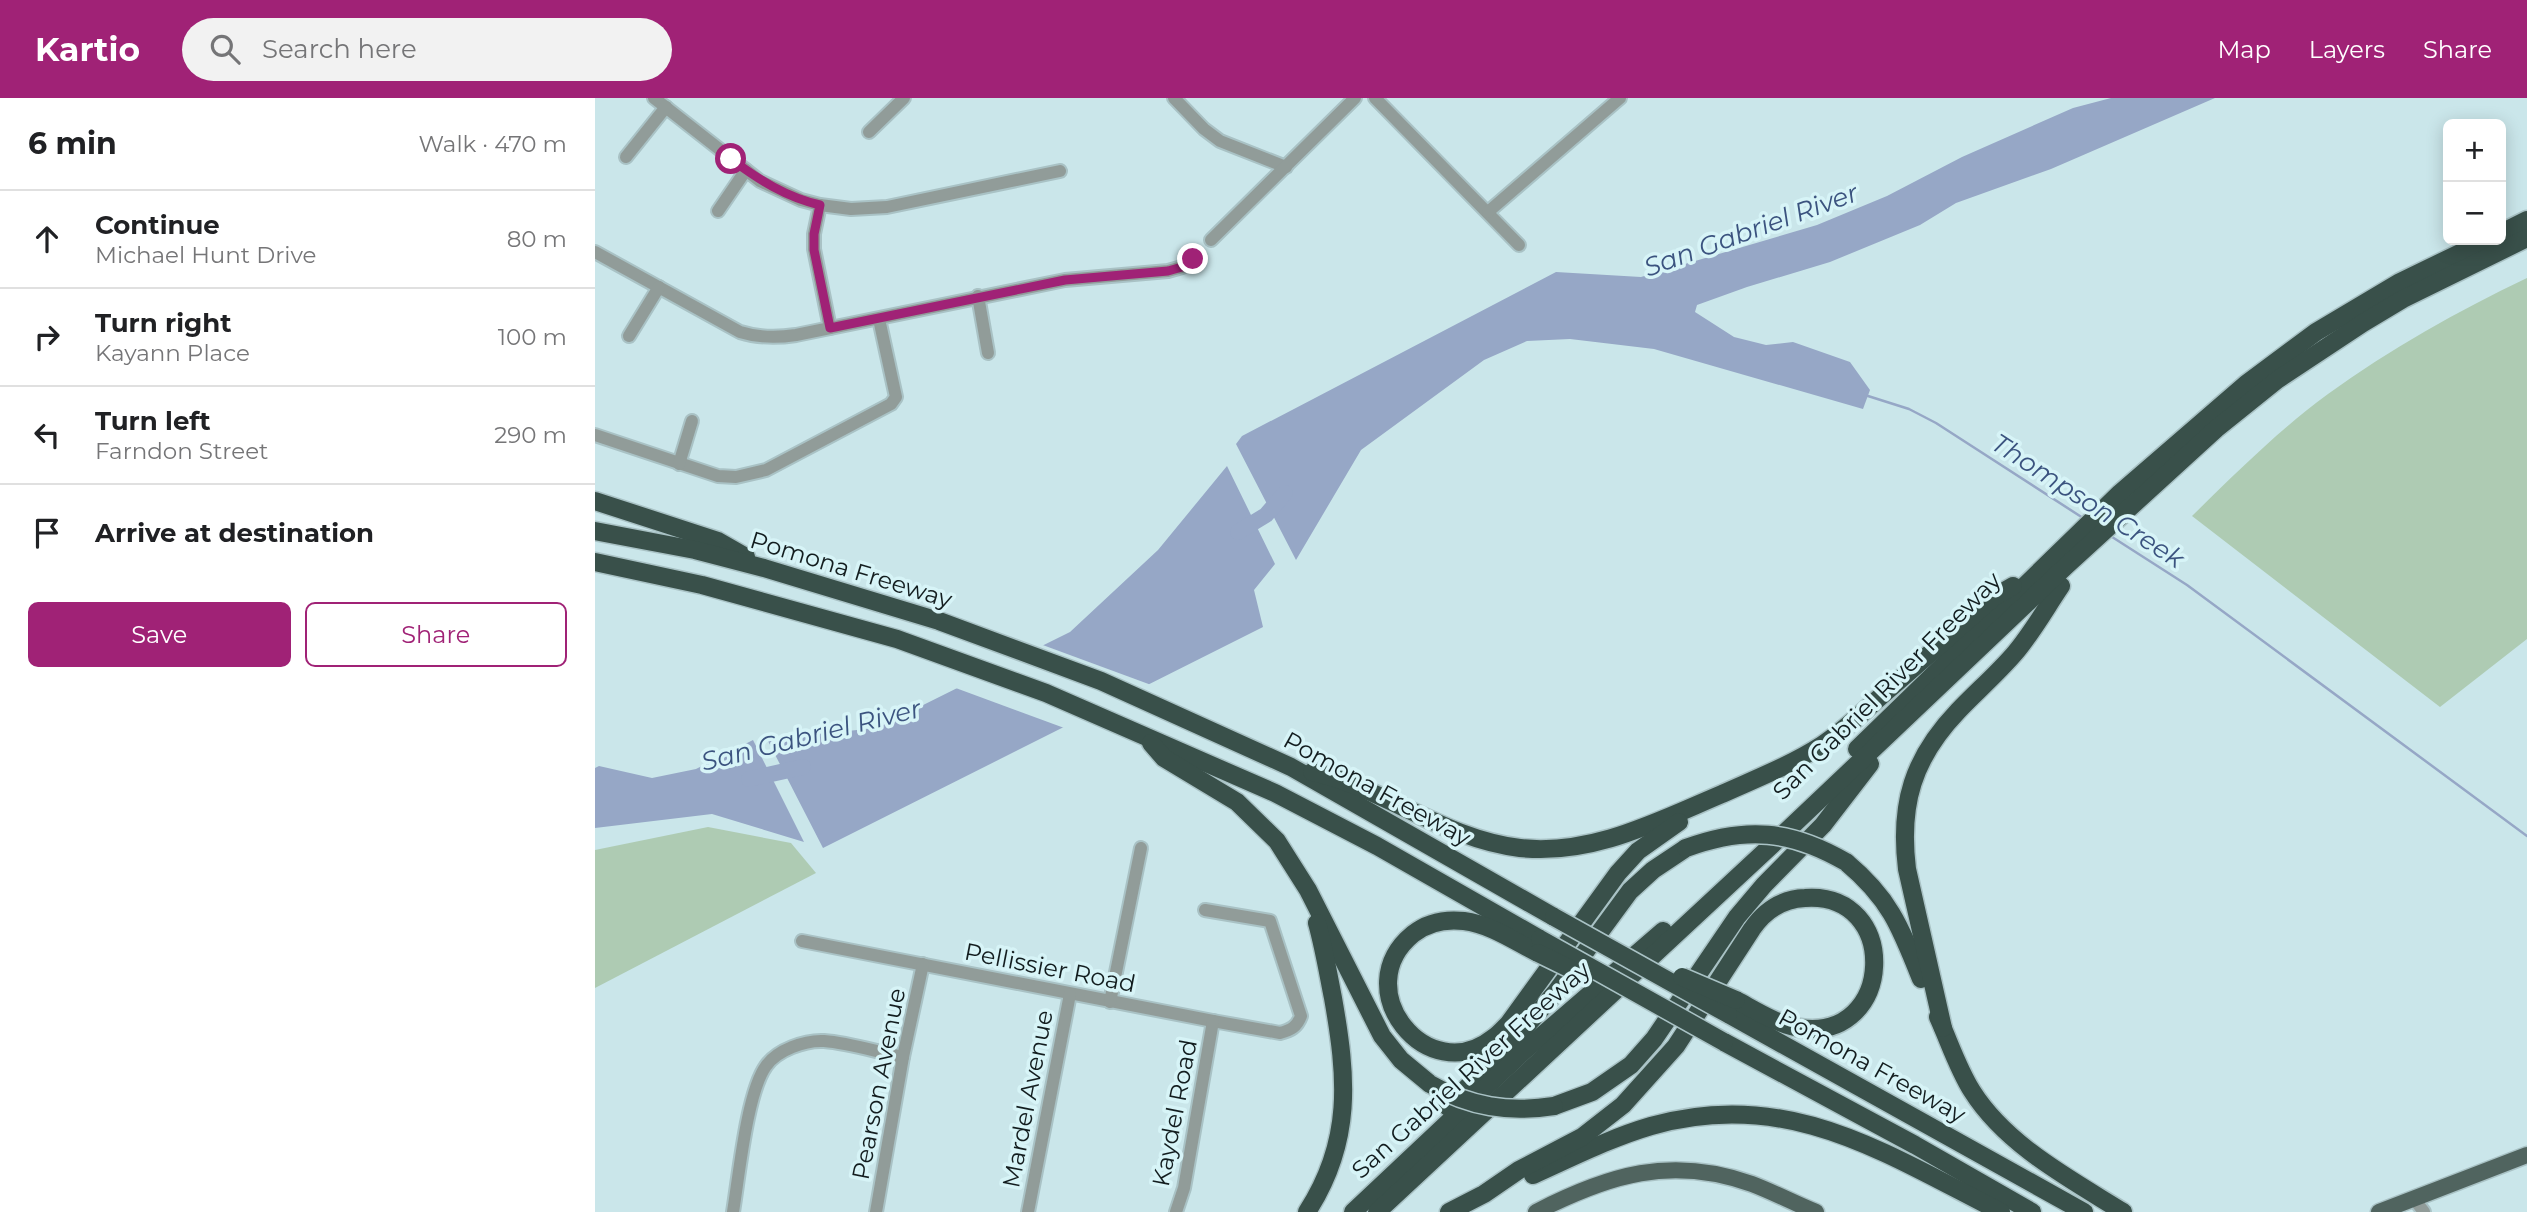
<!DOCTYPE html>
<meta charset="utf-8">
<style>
:root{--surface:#fff;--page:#f2f2f2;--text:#202124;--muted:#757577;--line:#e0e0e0;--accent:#a02276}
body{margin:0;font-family:Montserrat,sans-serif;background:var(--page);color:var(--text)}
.controls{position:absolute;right:21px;top:21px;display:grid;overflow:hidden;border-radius:10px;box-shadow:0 4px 18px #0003}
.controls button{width:63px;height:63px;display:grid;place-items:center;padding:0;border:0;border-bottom:2px solid var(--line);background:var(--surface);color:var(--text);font:35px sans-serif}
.stop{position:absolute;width:21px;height:21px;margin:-16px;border:5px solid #a02276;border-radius:50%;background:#fff}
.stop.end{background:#a02276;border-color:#fff;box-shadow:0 2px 7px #0008}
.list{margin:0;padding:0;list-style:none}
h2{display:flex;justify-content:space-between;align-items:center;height:91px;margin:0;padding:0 28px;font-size:30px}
h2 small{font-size:23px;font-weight:400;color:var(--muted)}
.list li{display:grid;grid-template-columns:46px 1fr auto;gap:21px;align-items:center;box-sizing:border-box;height:98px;padding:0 28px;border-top:2px solid var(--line)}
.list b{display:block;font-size:26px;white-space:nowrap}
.list p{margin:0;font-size:23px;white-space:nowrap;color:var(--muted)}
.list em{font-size:23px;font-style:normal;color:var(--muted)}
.actions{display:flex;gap:14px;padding:21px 28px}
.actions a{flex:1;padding:16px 0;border:2px solid var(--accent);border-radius:10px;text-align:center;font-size:24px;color:var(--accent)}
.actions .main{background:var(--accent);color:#fff}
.icon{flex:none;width:38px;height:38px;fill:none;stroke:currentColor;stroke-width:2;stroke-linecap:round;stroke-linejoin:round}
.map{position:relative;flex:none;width:1932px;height:1114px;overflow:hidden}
header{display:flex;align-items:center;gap:42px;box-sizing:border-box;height:98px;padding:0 35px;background:var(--accent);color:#fff}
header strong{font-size:33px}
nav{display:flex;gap:38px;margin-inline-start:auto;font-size:24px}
.search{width:490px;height:63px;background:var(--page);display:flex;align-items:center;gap:18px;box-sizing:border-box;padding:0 24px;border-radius:38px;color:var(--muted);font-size:26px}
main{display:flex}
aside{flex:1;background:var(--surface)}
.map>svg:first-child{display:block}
.green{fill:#aecbb3}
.water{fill:#96a7c6}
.pier{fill:#cae6ea}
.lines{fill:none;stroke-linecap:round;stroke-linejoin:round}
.stream{stroke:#96a7c6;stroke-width:2.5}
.river{stroke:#96a7c6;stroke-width:16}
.minor-casing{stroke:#a9c2c5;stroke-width:16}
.major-casing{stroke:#a9c2c5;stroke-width:19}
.highway-casing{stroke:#a9c2c5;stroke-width:21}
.minor{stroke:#919c99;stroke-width:12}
.major{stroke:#50645f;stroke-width:16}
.highway{stroke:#39504a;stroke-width:18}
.highway-bridge-casing{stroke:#a9c2c5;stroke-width:21;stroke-linecap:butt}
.highway-bridge{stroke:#39504a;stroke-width:18}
.route{stroke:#a02276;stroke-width:9}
.labels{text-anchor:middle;stroke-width:7;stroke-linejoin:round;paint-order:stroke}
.street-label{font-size:24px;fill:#131d1f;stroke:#d7f4f7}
.water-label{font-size:26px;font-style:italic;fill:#3b537f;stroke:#d7f4f7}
</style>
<header>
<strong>Kartio</strong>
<div class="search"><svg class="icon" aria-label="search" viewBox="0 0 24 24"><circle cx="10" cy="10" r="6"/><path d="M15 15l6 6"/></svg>Search here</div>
<nav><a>Map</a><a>Layers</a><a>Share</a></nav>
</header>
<main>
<aside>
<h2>6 min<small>Walk · 470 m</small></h2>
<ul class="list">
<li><svg class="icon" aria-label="ahead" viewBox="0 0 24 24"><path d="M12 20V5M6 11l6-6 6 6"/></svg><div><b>Continue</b><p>Michael Hunt Drive</p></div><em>80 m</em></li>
<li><svg class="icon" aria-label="right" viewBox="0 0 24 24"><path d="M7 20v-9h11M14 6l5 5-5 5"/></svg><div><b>Turn right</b><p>Kayann Place</p></div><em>100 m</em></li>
<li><svg class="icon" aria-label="left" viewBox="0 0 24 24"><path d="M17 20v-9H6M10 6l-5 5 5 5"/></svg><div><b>Turn left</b><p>Farndon Street</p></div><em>290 m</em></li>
<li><svg class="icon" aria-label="arrive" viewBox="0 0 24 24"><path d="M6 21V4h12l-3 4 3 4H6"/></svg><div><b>Arrive at destination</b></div></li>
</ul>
<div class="actions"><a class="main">Save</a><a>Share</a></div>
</aside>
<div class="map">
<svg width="1932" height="1114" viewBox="0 0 1932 1114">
<rect width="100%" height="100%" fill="#cae6ea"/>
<g class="green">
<path d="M1932 180V541L1845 609 1597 418C1640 376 1684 332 1733 296 1795 251 1863 213 1932 180Z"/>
<path d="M113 729 196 745 221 775 0 890V752Z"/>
</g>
<g class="water">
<path d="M1516 0H1620L1456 71 1361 105 1325 127 1235 164 1152 189 1102 207 1100 214 1139 239 1171 247 1198 244 1255 264 1275 292 1268 311 1059 251 975 241 932 243 889 262 766 352 701 462 641 346 647 338 961 174 1046 179 1222 127 1292 98 1367 59 1478 10Z"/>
<path d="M632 368 680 466 659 492 668 529 228 750 172 641 282 630 475 534 563 452Z"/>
<path d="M158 642 209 744 117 716 0 730V670L4 668 57 680 101 671Z"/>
</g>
<path class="pier" d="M445 546 559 588 472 631 358 589Z"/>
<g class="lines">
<g class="stream">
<path d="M1273 298 1314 311 1341 325 1488 420"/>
<path d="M1514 437 1592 487 1932 738"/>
</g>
<g class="river">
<path d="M643 434 671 417 690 395"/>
<path d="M154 681 208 669"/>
</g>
<defs>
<g id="minor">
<path d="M59 0 165 83 206 102 225 107 256 111 292 109 465 73"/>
<path d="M579 0 609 31 625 43 691 69"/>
<path d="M780 0 924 147"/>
<path d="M274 34 309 0"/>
<path d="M31 59 71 9"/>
<path d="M225 107 219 136V151L235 230"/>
<path d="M123 113 151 72"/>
<path d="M893 114 1025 0"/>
<path d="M616 142 760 0"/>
<path d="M0 154 145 234C164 240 181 240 201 237L470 182 573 173 587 169 598 161"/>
<path d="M383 198 393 255"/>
<path d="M34 238 64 189"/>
<path d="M0 337 123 378 141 379 171 372 296 306 301 299 284 221"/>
<path d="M84 366 97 323"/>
<path d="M207 843 618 923 685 935C696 932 702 929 706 918L675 823 610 812"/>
<path d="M515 904 546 750"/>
<path d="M1819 1101 1829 1114"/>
<path d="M138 1114C144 1078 152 994 171 968 182 952 210 942 229 943 255 945 282 954 308 959"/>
<path d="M281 1114 308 959 328 866"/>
<path d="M433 1114 475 896"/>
<path d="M581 1114 589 1090 618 923"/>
</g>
<g id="major">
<path d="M941 1114C1013 1077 1076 1057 1157 1086 1178 1094 1199 1105 1221 1114"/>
<path d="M1784 1114 1932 1057"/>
</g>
<g id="highway">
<path d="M1906 135 1932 122"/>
<path d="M0 403 123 443 151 459"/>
<path d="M0 433 100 452 169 470 344 523 506 583 696 669 959 819"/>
<path d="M0 464 107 487 302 541 451 595 680 695 782 748 945 841"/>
<path d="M556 645 569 660 642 704 682 743 713 792 787 938 806 962 835 986"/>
<path d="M1262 651 1525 395 1651 286 1721 234 1805 184 1892 142"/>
<path d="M717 674C789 690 849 741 925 750 997 758 1063 723 1127 696 1160 681 1196 667 1227 647 1250 632 1271 611 1292 593 1328 562 1364 530 1399 499L1418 488"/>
<path d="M1251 764C1295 801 1305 828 1326 881"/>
<path d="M943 855C921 844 895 826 869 823 851 821 833 824 818 836 751 891 833 992 898 940 904 936 909 930 914 925L1023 775 1043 753 1084 724"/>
<path d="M1133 916 1489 1114"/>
<path d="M1343 919C1354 943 1363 971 1377 993 1411 1047 1475 1081 1528 1114"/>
<path d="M1348 930 1312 771C1304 706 1318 660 1363 613 1381 594 1402 576 1420 555 1437 535 1451 510 1466 488"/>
<path d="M1129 944 1320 1047 1437 1114"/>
<path d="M959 1008 997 994 1036 967 1059 941 1142 819 1169 787 1228 727 1275 666"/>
<path d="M853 1009 926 934 960 895 1035 793 1058 772 1091 750"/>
<path d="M938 1077C976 1060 1015 1040 1056 1028 1193 989 1289 1055 1406 1114"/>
<path d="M712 1114C758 1043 752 979 738 900 733 875 729 850 722 825"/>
<path d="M758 1114 929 953 1068 833"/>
<path d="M782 1114 1179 745 1471 468 1621 331 1682 282 1768 225 1808 201 1932 140"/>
<path d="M854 1114 889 1096 924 1072 987 1039 1028 1007 1081 948 1157 831C1170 812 1187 801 1210 800 1306 793 1300 944 1205 930 1183 927 1160 912 1141 902"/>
</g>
</defs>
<use href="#minor" class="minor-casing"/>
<use href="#major" class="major-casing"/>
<use href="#highway" class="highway-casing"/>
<use href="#minor" class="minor"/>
<use href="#major" class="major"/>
<use href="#highway" class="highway"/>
<defs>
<g id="highway-bridge">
<path d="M1091 750C1151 728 1196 732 1251 764"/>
<path d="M959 819 1133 916"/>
<path d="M945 841 1129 944"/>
<path d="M943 855 990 878"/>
<path d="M1087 879 1141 902"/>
<path d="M835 986C875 1009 914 1015 959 1008"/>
</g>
</defs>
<use href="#highway-bridge" class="highway-bridge-casing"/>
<use href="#highway-bridge" class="highway-bridge"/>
</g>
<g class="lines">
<path class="route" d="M136 61C164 82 191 99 225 107L219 136V152L235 230 470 182 573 173 587 169 598 161"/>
</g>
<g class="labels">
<g class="street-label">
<text transform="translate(256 472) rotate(17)" y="8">Pomona Freeway</text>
<text transform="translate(1292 588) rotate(-45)" y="8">San Gabriel River Freeway</text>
<text transform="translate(782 691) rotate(29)" y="8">Pomona Freeway</text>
<text transform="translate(455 870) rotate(11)" y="8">Pellissier Road</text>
<text transform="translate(1277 968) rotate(29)" y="8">Pomona Freeway</text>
<text transform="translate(876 972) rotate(-42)" y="8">San Gabriel River Freeway</text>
<text transform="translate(284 986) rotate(-79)" y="8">Pearson Avenue</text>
<text transform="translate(433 1001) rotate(-79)" y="8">Mardel Avenue</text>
<text transform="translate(580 1015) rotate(-79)" y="8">Kaydel Road</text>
</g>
<g class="water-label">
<text transform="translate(1156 132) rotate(-20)" y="9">San Gabriel River</text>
<text transform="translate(1493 403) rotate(33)" y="9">Thompson Creek</text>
<text transform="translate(216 637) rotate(-14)" y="9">San Gabriel River</text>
</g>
</g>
</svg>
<div class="controls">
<button>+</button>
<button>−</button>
</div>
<div class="stop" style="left:136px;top:61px"></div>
<div class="stop end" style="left:598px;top:161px"></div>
</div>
</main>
